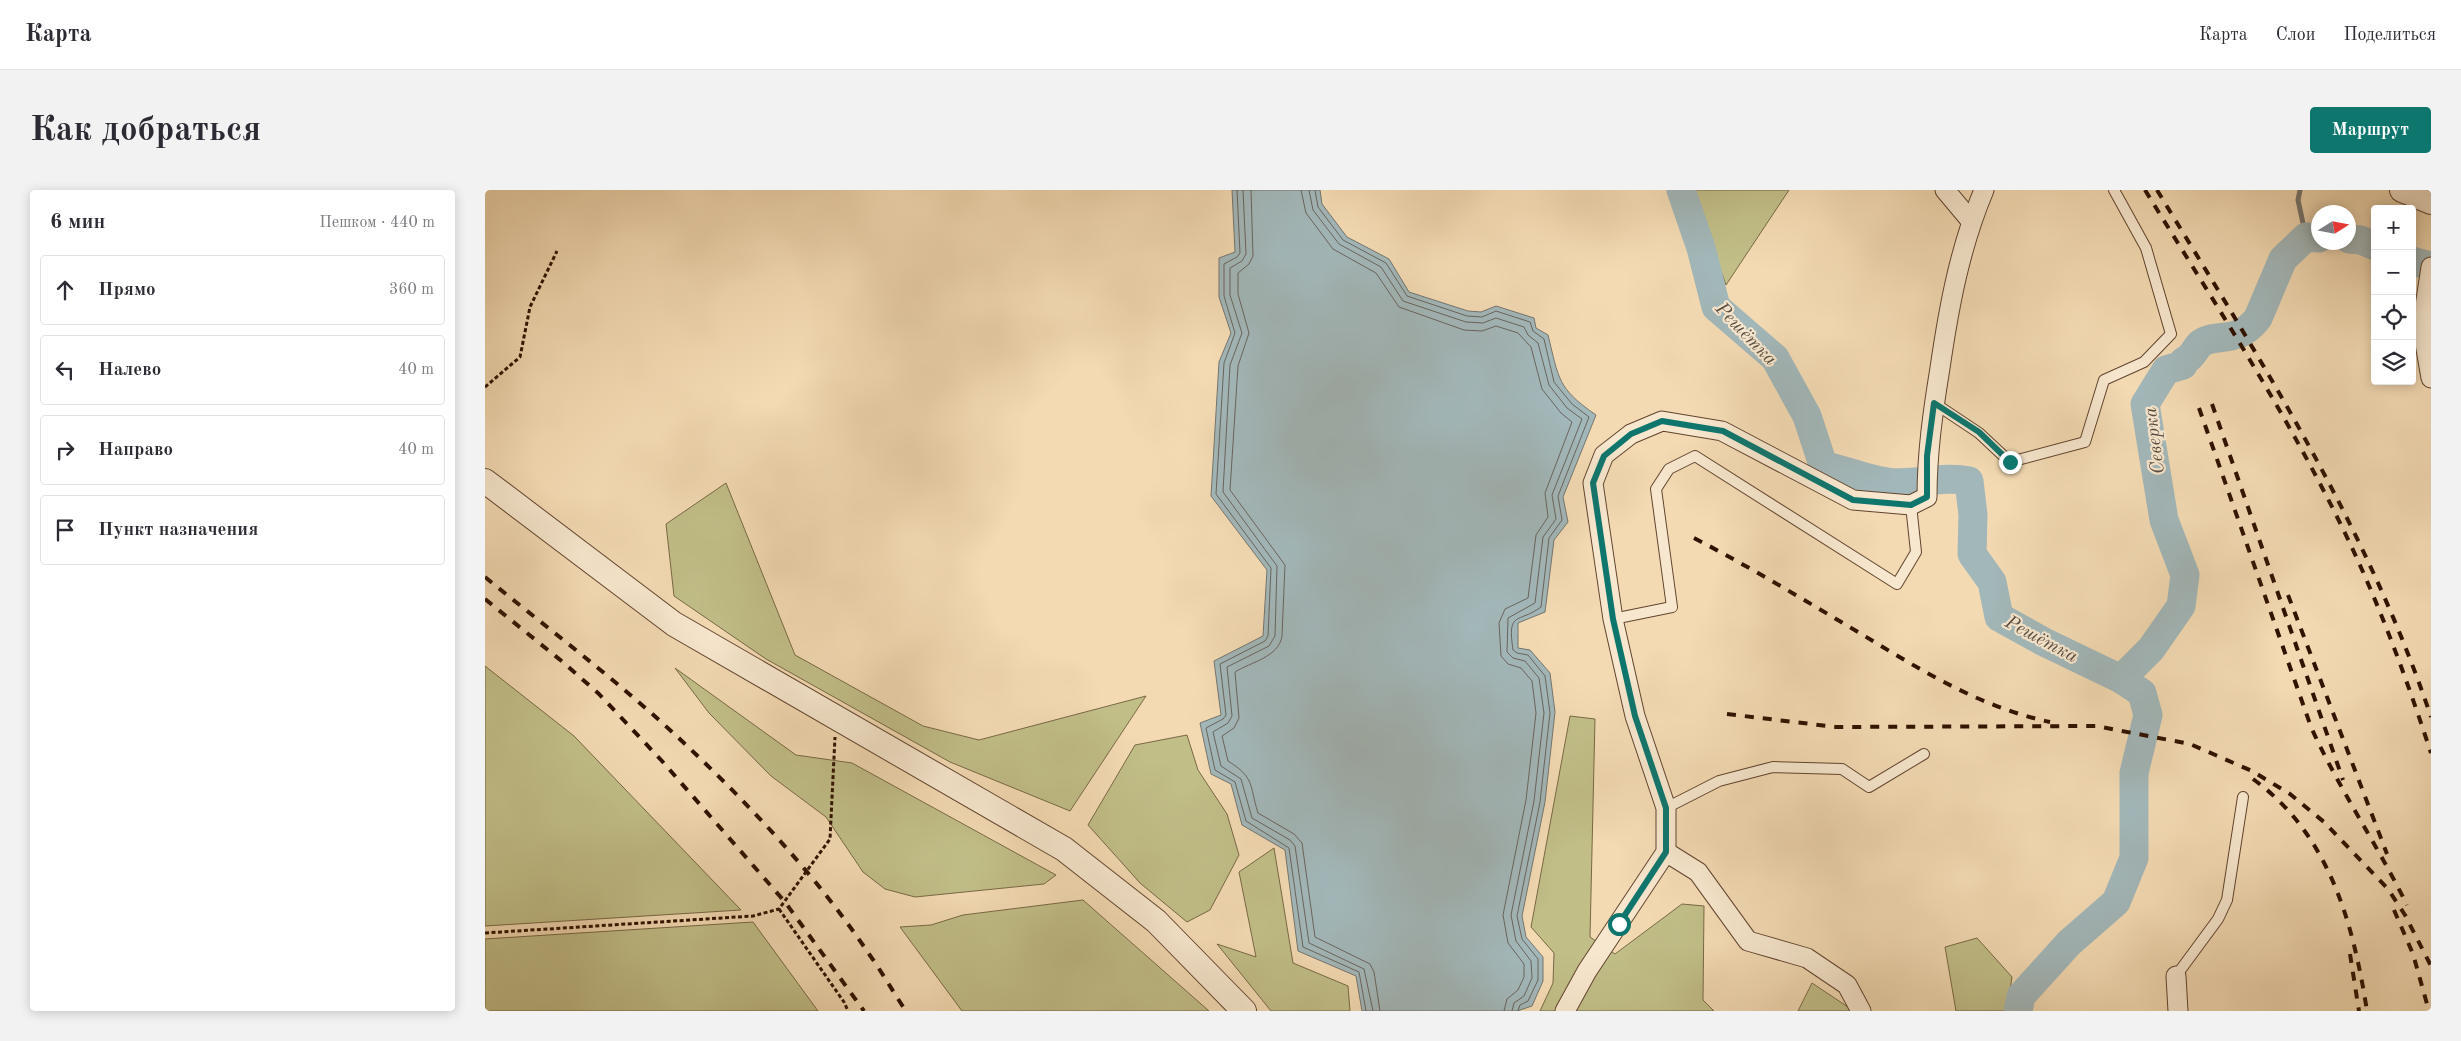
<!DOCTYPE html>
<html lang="ru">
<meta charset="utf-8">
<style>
:root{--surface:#fff;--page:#f2f2f3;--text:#2b2b33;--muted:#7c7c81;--line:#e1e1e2;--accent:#0f766e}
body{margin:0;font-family:"Old Standard TT",serif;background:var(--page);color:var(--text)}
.controls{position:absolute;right:15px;top:15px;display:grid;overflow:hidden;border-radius:5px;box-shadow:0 2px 12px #0003}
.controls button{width:45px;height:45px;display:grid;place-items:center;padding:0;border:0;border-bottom:1px solid var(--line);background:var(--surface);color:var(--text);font:25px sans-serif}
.compass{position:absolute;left:1826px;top:15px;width:45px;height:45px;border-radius:50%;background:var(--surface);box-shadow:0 2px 12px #0003;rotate:79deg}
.stop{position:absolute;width:15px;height:15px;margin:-11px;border:4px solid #0f766e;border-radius:50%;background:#fff}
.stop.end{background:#0f766e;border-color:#fff;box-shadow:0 1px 5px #0008}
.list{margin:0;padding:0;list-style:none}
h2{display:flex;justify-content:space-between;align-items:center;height:65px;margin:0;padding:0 20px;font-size:21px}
h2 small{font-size:16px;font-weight:400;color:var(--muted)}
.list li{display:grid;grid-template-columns:32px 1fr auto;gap:15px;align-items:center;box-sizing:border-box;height:70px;margin:0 10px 10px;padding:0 10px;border:1px solid var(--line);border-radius:5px}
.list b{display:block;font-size:19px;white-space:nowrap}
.list em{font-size:16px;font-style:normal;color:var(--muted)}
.icon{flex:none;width:28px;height:28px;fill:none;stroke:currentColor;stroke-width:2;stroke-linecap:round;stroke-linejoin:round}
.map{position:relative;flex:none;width:1946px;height:821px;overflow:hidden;border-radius:5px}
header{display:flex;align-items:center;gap:30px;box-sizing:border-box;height:70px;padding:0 25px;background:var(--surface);border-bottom:1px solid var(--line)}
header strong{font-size:24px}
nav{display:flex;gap:28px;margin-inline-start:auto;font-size:18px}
.intro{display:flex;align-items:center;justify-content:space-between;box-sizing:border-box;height:120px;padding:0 30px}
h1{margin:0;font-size:35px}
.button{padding:12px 22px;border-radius:5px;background:var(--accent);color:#fff;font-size:18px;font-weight:700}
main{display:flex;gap:30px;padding:0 30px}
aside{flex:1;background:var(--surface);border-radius:5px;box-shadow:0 2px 12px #0003}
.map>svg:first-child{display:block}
.green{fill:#c1be88;stroke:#786844}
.water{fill:#a2b7b9;stroke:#74756f}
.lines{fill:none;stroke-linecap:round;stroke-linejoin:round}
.shore{stroke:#69645d;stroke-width:1}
.stream{stroke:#74756f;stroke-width:5}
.river{stroke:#a2b7b9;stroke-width:29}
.service-casing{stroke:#61442e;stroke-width:12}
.minor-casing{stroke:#61442e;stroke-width:21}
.tertiary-casing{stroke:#61442e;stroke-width:26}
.path{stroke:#301201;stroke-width:3;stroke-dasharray:4 2.5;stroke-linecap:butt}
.service{stroke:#f7e7ce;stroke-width:10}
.minor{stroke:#f7e7ce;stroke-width:19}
.tertiary{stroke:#f7e7ce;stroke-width:24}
.rail{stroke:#301201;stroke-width:4;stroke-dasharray:9 9;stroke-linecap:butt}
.route{stroke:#0f766e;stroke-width:6}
.labels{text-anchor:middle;stroke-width:4.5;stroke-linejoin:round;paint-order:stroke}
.water-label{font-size:19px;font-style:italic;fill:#584c41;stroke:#f7e7ce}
</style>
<header>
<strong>Карта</strong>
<nav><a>Карта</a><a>Слои</a><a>Поделиться</a></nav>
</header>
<div class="intro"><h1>Как добраться</h1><a class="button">Маршрут</a></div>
<main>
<aside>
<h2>6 мин<small>Пешком · 440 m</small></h2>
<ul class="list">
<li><svg class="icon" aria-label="ahead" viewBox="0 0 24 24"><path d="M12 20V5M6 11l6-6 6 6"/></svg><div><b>Прямо</b></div><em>360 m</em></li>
<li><svg class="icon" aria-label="left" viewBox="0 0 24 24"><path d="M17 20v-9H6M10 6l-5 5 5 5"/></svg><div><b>Налево</b></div><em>40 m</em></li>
<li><svg class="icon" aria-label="right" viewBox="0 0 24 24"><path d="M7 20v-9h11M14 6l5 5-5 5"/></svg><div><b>Направо</b></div><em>40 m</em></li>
<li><svg class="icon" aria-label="arrive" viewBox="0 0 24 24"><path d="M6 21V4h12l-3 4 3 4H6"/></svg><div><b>Пункт назначения</b></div></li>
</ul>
</aside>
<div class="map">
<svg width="1946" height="821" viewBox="0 0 1946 821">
<rect width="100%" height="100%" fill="#f3dab3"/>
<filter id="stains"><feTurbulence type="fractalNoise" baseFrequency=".004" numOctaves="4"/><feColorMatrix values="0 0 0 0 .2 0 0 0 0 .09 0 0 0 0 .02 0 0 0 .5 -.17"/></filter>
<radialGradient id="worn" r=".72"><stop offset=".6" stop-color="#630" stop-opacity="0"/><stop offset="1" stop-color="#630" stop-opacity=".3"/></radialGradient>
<g class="green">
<path d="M1207 0H1304L1241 95Z"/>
<path d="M241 293 310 465 438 536 494 550 661 506 585 621 465 572 281 469 189 406 181 334Z"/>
<path d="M0 476 89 546 256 720 0 736Z"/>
<path d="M190 478 311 565 367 573 571 685 559 694 430 707 400 699 378 682 341 627 286 586 224 523Z"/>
<path d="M1085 526 1110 529 1105 747 1130 764 1197 714 1219 716 1218 810 1229 821H1055L1068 793 1069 763 1046 737Z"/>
<path d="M702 545 713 580 742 624 754 665 725 720 702 732 655 693 603 635 650 555Z"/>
<path d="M789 658 808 773 863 796 865 821H786L732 754 771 767 754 682Z"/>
<path d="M598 710 724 821H477L415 737 446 735 478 725Z"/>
<path d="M268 732 333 821H0V749Z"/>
<path d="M1492 748 1527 787 1522 821H1471L1460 757Z"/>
<path d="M1327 793 1369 821H1313Z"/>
</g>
<path class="water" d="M747 0H835L837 14 862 47 904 69 924 102 983 121 996 122 1011 116 1049 128 1051 138 1063 145C1074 189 1072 198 1111 225L1078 307 1083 332 1069 350 1060 422 1033 433V458L1045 460 1065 483 1070 522 1060 612 1037 726 1041 747 1058 767V791L1047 816 1032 821H877L871 786 813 761 800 660 757 635 746 594 726 584 715 533 736 525 729 471 778 446 782 380 726 306 734 172 746 143 734 107V68L750 62Z"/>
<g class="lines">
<g class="shore">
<path d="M752 0 755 63 752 67 739 74V106L750 143 739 173 731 304 786 378 783 446 780 451 735 474 741 525 738 529 721 538 730 580 750 592 761 631 804 658 818 757 874 782 881 821"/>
<path d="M758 0 761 64 757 71 745 78V105L757 143 745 175 738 302 792 376 790 446 784 456 742 477 747 526 743 533 728 542 736 576 756 589 767 628 805 650 810 656 824 753 879 779 888 821"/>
<path d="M766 0 768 66 764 74 753 83V104L764 143 753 176 745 300 800 375 797 446C794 467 766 472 750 482L754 528 749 538 737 546 743 571C770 588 764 594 773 623L809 644 817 653 830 747 885 774 889 782 895 821"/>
<path d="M816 0 821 23 848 59 891 83 914 117 979 140 997 141 1011 136 1033 143 1046 157 1057 199 1076 223 1087 232 1060 303 1063 327 1051 345 1043 408 1020 419 1014 433 1016 466 1023 474 1036 478 1047 491 1051 523 1041 610 1018 725 1023 753 1039 774V787L1033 800 1022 809 1019 821"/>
<path d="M824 0 828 20 854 54 896 77 918 111 981 132 998 133 1011 128 1039 137 1043 145 1053 153 1064 195 1082 218 1097 229 1067 305 1071 329 1058 347 1050 413 1023 428 1022 462 1028 468 1040 471 1054 488 1059 523 1049 611 1026 725 1031 751 1046 771 1047 788 1039 806 1029 813 1027 821"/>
<path d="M830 0 833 17 858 50 901 73 922 106 982 126 997 127 1011 121 1045 132 1048 141 1059 149 1069 192 1087 214 1104 227 1073 306 1077 330 1064 348 1056 417C1033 434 1022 420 1028 460L1032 463 1043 465 1060 486 1065 523 1055 612 1032 726 1037 749 1053 769V790L1043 811 1035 815 1033 821"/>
</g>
<path class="stream" d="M1815 0 1813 10 1821 47"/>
<g class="river">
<path d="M1196 0 1216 58 1231 117 1290 168 1322 226 1338 275C1359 280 1381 289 1402 292 1430 296 1457 285 1484 291L1488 325 1487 364 1507 392 1514 427 1559 452 1636 489 1657 503 1663 525 1649 583V668L1631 712 1584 753 1536 806 1533 821"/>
<path d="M1864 49 1876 50 1890 56"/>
<path d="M1927 71 1946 76"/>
<path d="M1636 489 1666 459 1696 416 1700 385 1679 330 1660 214 1681 180 1698 175 1699 171C1708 167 1709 160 1715 154 1729 142 1752 156 1773 128L1798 69 1821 47 1834 48"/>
</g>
<defs>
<g id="service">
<path d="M1449 213 1494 243 1525 272 1600 252 1619 190 1659 172 1686 144 1661 58 1629 0"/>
<path d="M1128 429 1187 417 1171 299 1184 279 1210 266 1412 394 1431 362 1426 315"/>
<path d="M1181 618 1234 591 1288 577 1357 579 1384 597 1439 564"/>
<path d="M1691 786 1733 729 1742 710 1758 607"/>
</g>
<g id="minor">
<path d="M1460 0 1486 31"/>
<path d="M1946 77 1937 136 1946 188"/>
<path d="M1181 662 1213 682 1263 751 1322 768 1362 795 1376 821"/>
<path d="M1691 786 1693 821"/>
<path d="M1080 821 1102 781 1181 662V618L1150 526 1128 429 1108 293 1119 265 1146 244 1177 231 1237 241 1368 310 1426 315 1442 307C1442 263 1448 221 1455 178 1464 116 1475 57 1499 0"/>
</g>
<g id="tertiary">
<path d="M1917 0 1946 12"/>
<path d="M0 291 189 434 579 659 671 731 759 821"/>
</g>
</defs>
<use href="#service" class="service-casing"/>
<use href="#minor" class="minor-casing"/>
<use href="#tertiary" class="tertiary-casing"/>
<g class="path">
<path d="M0 197 35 167 45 117 72 61"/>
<path d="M294 719 359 812 363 821"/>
<path d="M0 743 268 726 294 719 345 649 350 547"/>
</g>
<use href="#service" class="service"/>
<use href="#minor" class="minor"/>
<use href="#tertiary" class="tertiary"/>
<g class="rail">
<path d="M1660 0C1729 112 1801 222 1859 341 1894 413 1921 487 1946 563"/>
<path d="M1672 0C1776 171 1882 336 1946 527"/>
<path d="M1727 214 1858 590"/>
<path d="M1714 218 1826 537C1854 599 1892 654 1922 715"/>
<path d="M1209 348C1265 377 1319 410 1373 442 1434 479 1494 517 1565 532"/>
<path d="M0 387C67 442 137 494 200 554 267 617 333 688 384 764 397 782 408 802 421 821"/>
<path d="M1803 405 1902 664"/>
<path d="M0 409 79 473 114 504 177 571 300 712 379 821"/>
<path d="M1242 524 1351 537 1611 536 1705 554 1767 581 1805 604 1839 632 1903 699 1920 725 1946 776"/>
<path d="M1768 589C1844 644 1868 732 1882 821"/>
<path d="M1909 720 1928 764 1944 821"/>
<path d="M1865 764 1874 821"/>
</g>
</g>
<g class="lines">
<path class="route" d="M1134 734 1181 662V618L1150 526 1128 429 1108 293 1119 266 1146 244 1177 231 1238 241 1368 310 1426 315 1442 307V266L1449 213 1494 242 1525 272"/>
</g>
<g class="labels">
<g class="water-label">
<text transform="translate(1262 143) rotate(46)" y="7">Решётка</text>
<text transform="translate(1668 251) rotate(-97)" y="7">Северка</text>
<text transform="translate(1557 448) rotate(28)" y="7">Решётка</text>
</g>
</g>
<rect width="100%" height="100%" filter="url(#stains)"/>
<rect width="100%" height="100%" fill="url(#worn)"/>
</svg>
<div class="controls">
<button>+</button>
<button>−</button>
<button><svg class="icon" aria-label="locate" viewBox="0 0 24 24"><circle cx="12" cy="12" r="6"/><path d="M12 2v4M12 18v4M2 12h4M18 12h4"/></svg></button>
<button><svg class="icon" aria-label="layers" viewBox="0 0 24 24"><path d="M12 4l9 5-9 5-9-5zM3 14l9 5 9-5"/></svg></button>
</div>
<svg class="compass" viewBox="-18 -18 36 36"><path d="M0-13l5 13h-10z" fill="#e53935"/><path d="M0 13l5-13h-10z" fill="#7c7c81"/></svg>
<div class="stop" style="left:1134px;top:734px"></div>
<div class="stop end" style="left:1525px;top:272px"></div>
</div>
</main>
